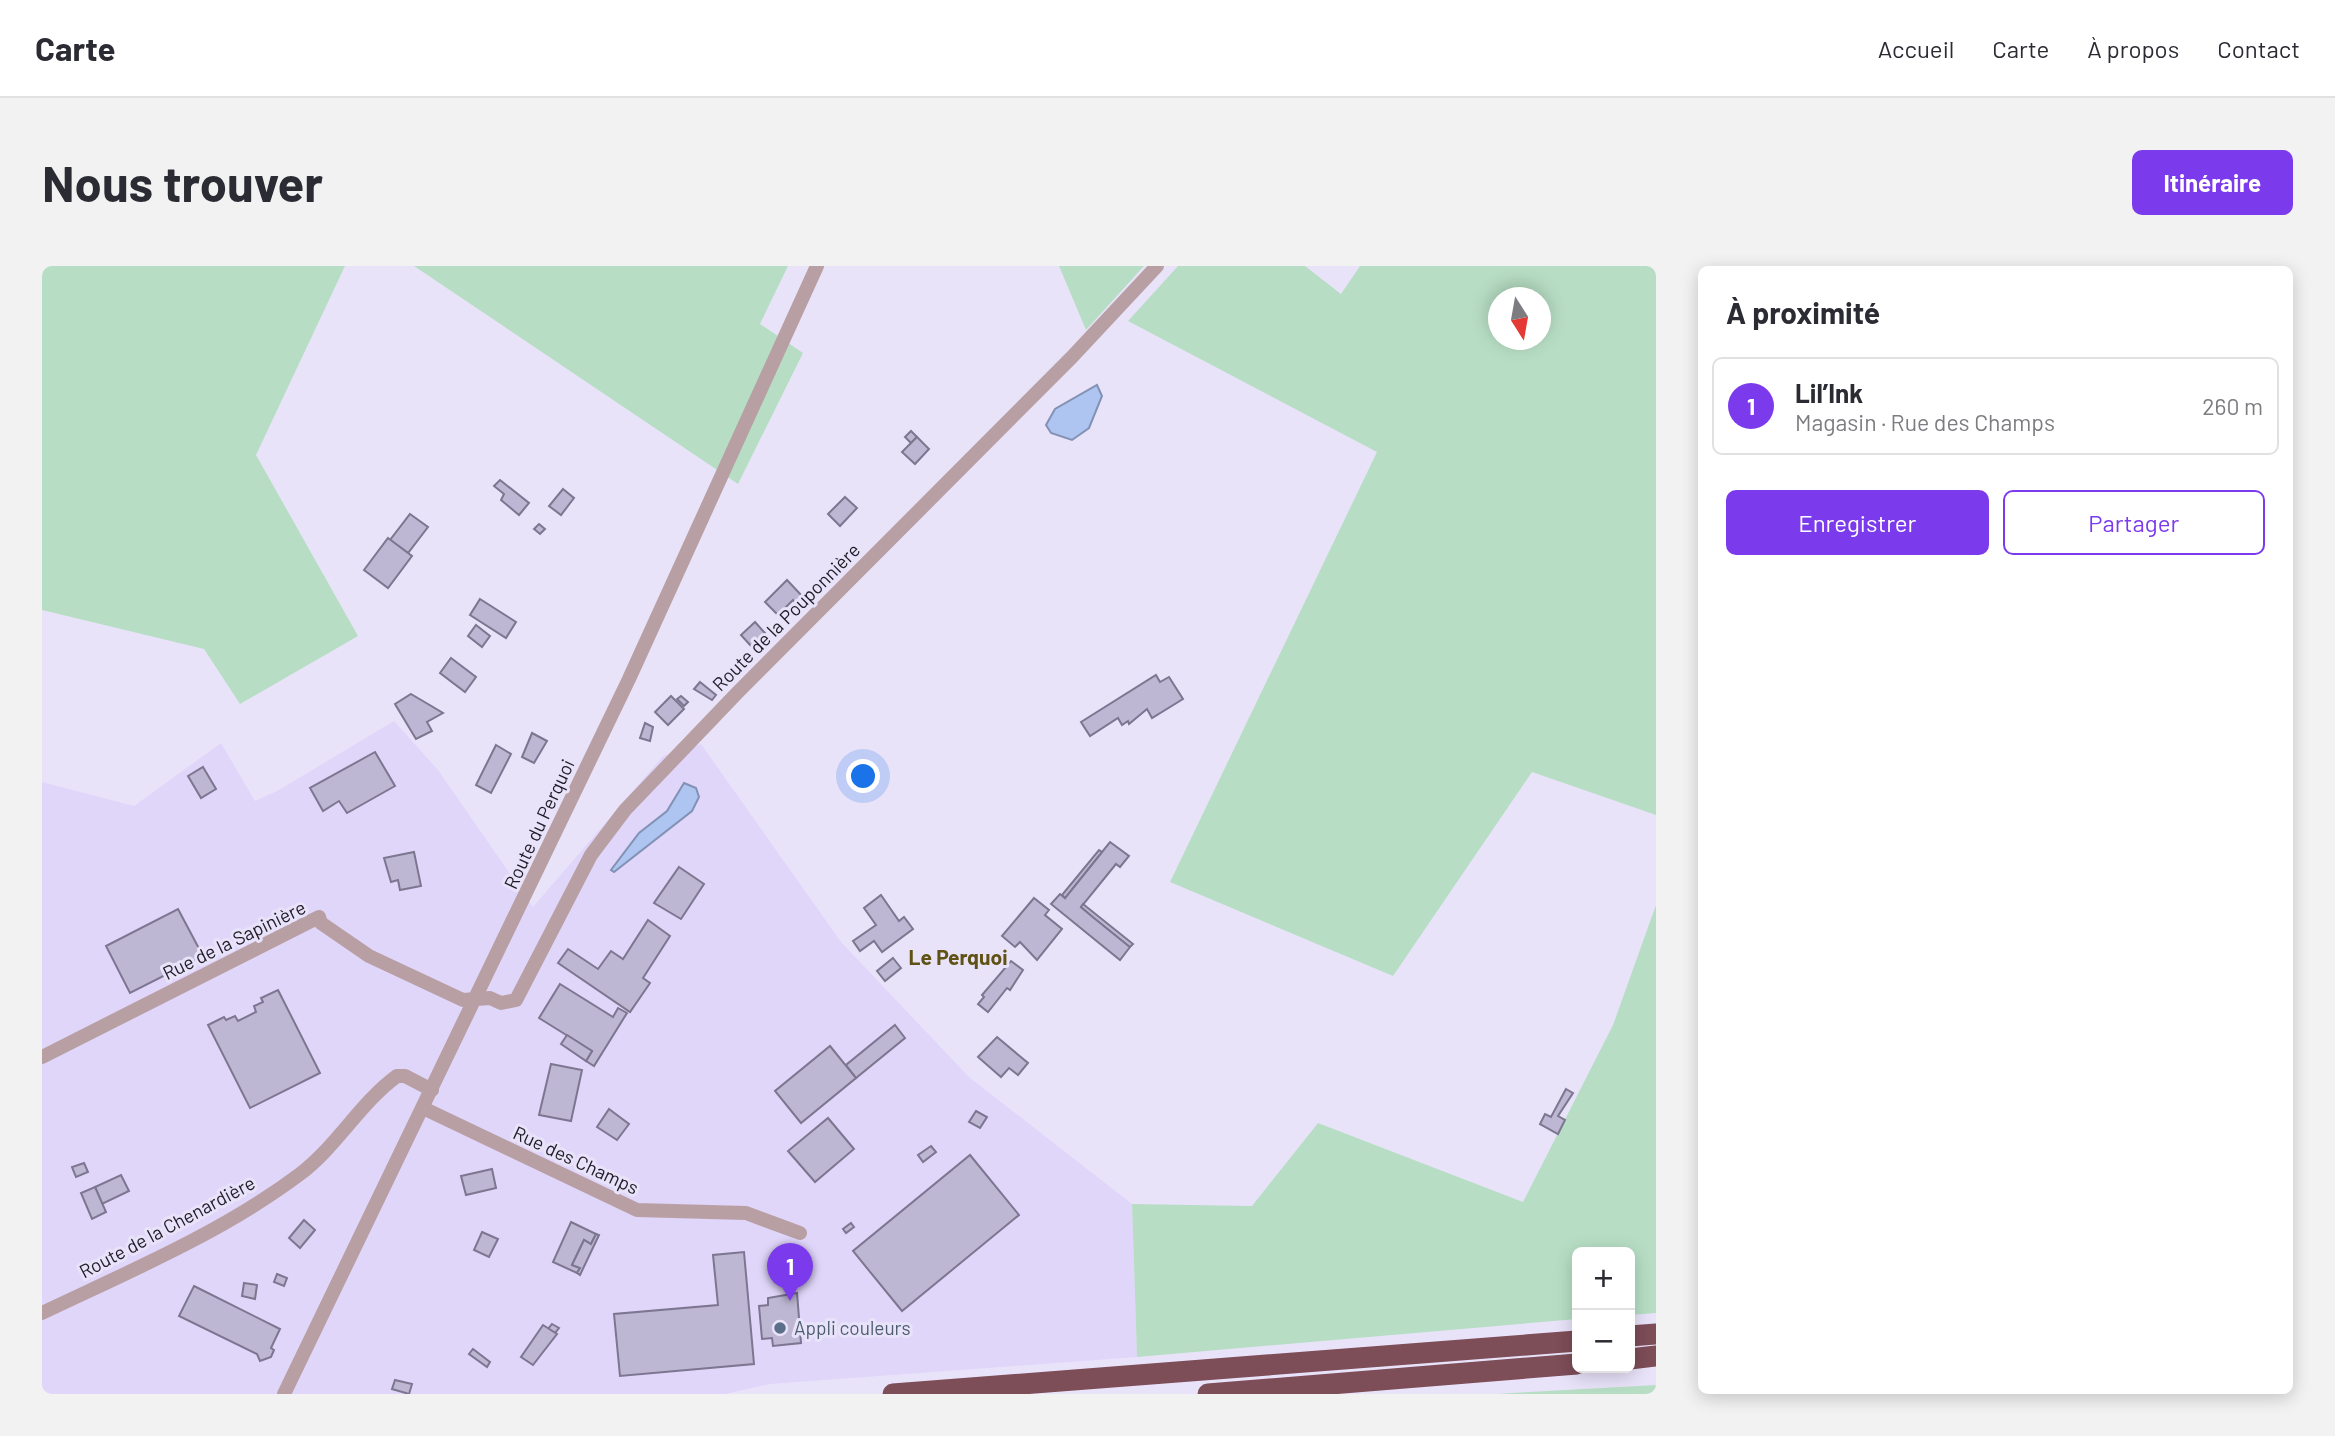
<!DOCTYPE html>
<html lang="fr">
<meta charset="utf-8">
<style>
:root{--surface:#fff;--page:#f2f2f3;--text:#2b2b33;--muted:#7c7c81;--line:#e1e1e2;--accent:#7c3aed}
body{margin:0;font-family:Barlow,sans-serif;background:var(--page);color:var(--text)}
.controls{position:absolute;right:21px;bottom:21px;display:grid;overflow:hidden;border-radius:10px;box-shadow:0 4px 18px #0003}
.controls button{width:63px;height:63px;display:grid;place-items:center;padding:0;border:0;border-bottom:2px solid var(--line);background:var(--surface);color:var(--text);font:35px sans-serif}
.compass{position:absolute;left:1446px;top:21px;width:63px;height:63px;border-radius:50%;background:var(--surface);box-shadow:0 4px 18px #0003;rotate:169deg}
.you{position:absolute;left:822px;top:511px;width:24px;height:24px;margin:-18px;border:5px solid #fff;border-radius:50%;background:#1a73e8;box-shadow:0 0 0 10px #1a73e833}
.badge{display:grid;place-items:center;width:46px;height:46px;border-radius:50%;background:var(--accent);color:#fff;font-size:23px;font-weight:700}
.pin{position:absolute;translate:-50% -58px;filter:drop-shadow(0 2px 4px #0008)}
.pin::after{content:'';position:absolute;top:37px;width:24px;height:21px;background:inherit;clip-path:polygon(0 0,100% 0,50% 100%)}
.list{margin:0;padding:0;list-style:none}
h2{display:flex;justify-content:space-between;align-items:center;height:91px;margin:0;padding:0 28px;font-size:30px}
h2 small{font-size:23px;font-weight:400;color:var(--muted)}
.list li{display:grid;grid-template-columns:46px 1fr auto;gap:21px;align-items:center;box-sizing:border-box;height:98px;margin:0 14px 14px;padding:0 14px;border:2px solid var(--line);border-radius:10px}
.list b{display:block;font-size:26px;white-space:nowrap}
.list p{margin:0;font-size:23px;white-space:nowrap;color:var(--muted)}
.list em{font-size:23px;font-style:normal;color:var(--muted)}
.actions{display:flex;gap:14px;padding:21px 28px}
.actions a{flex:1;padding:16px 0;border:2px solid var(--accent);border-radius:10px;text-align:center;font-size:24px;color:var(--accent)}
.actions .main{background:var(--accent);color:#fff}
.map{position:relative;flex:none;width:1614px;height:1128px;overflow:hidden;border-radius:10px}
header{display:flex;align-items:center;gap:42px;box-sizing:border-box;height:98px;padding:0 35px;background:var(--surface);border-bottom:2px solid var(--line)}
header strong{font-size:33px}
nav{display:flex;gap:38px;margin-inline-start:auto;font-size:24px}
.intro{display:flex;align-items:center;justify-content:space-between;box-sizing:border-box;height:168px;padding:0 42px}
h1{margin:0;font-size:49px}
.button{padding:18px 32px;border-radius:10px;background:var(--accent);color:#fff;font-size:24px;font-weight:700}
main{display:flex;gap:42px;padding:0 42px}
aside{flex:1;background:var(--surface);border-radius:10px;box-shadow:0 4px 18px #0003}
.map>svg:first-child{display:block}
.built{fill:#e0d6fa}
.green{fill:#b7dec4;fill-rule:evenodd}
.water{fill:#adc5f0;stroke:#8292b4;stroke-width:2}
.building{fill:#beb7d3;stroke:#7d7690;stroke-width:2}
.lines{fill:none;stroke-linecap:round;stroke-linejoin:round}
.street{stroke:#b89fa4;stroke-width:14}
.highway{stroke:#7d4d58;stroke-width:21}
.service-dot{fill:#5c6f8a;stroke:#e9e3fa;stroke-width:2.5}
.labels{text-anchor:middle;stroke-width:6;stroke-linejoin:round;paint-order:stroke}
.street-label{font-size:19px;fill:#1f1c27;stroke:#e9e3fa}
.service-label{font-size:19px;fill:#4e5e75;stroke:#e9e3fa;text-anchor:start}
.neighbourhood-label{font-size:21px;font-weight:bold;fill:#605215;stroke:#e9e3fa}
</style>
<header>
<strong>Carte</strong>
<nav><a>Accueil</a><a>Carte</a><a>À propos</a><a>Contact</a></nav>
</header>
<div class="intro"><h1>Nous trouver</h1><a class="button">Itinéraire</a></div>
<main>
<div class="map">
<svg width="1614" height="1128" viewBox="0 0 1614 1128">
<rect width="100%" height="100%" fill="#e9e3fa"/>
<path class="built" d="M352 455 396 504 491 641 621 490 659 478 799 676 927 811 1090 938 1095 1091 728 1118 683 1128H0V516L92 540 179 477 213 535 237 524Z"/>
<g class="green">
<path d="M0 0H303L214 189 316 370 198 438 162 383 0 344Z"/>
<path d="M372 0H746L718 58 761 87 696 218Z"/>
<path d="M1017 0H1102L1044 64Z"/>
<path d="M1136 0H1263L1299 28 1318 0H1614V549L1490 506 1351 710 1128 616 1335 186 1086 55ZM1456 32H1498V74H1456Z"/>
<path d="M1614 639V1047L1588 1049V986H1535V1053L1095 1091 1090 938 1210 940 1276 857 1481 936 1571 759Z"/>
<path d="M1614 1119V1128H1456L1470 1127Z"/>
</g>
<g class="water">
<path d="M1055 119 1060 130 1047 162 1030 174 1009 167 1004 159 1013 143Z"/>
<path d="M642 517 654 522 657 531 650 545 572 606 569 604 597 567 625 545Z"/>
</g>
<g class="building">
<path d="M869 165 875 171 869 177 863 171Z"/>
<path d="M875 171 887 183 873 198 860 186Z"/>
<path d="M458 214 487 237 477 249 459 234 462 228 452 220Z"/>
<path d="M521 223 532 232 519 249 507 240Z"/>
<path d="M803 231 815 242 798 260 786 248Z"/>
<path d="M368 248 386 261 366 287 348 274Z"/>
<path d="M497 258 503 263 498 268 492 263Z"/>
<path d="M346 272 370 290 346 322 322 304Z"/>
<path d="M745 314 761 331 754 338 751 334 736 349 723 336Z"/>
<path d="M438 333 474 356 464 372 428 349Z"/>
<path d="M713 356 723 367 709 380 699 369Z"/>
<path d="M434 359 448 370 440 381 426 370Z"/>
<path d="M409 392 434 411 423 426 398 407Z"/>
<path d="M1114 409 1118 416 1127 411 1141 433 1110 452 1105 443 1087 458 1086 455 1080 459 1076 452 1048 470 1039 456Z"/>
<path d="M658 416 674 429 670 434 652 423Z"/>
<path d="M369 428 401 447 385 456 390 465 374 473 353 438Z"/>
<path d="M629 430 642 443 626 459 613 446Z"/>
<path d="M639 430 646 436 642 440 635 433Z"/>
<path d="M603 457 611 461 608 475 598 472Z"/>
<path d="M490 467 505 475 492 497 480 491Z"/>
<path d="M454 479 469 488 449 527 434 519Z"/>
<path d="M333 486 353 520 305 547 297 535 281 545 268 522Z"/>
<path d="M161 501 174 523 159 532 146 510Z"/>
<path d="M1068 576 1087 590 1078 601 1074 598 1039 641 1088 681 1078 694 1009 638 1018 628 1023 632Z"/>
<path d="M1057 584 1060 586 1023 632 1020 629Z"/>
<path d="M372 586 379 620 358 624 356 614 349 616 342 592Z"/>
<path d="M637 601 662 618 639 653 612 637Z"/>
<path d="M839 629 857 655 862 651 871 663 840 686 832 675 818 685 811 675 834 659 822 642Z"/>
<path d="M992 632 1007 644 1003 649 1020 663 995 694 978 676 973 681 960 670Z"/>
<path d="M1041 638 1091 678 1088 681 1052 652 1039 641Z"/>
<path d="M136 643 161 690 88 727 64 680Z"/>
<path d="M606 654 628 670 601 712 608 717 588 746 516 697 526 683 556 703 569 685 581 693Z"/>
<path d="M851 692 859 702 843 715 835 705Z"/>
<path d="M969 695 981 704 968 724 965 722 946 746 936 738 942 731 940 729Z"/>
<path d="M518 718 571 751 576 742 585 747 552 800 544 795 550 785 497 752Z"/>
<path d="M236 724 278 807 208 842 166 759 182 751 184 754 193 750 196 755 214 746 212 740 221 736 219 732Z"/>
<path d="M853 759 863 772 814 812 804 799Z"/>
<path d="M525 769 550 785 544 795 519 778Z"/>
<path d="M955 771 986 797 976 809 967 802 959 811 936 791Z"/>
<path d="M788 780 814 812 759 857 733 825Z"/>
<path d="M509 798 540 804 529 855 497 849Z"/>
<path d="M1524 823 1531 827 1516 850 1523 854 1516 868 1498 858 1503 848 1509 851Z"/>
<path d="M567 843 587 858 575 874 555 861Z"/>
<path d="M934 845 945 851 938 862 927 856Z"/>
<path d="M786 852 812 883 773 916 746 885Z"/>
<path d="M889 880 894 886 881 896 876 889Z"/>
<path d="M928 889 977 949 860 1045 811 985Z"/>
<path d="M42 897 46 906 34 911 30 901Z"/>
<path d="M450 903 454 922 424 929 419 910Z"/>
<path d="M79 909 87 925 60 938 53 921Z"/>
<path d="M53 921 64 946 50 953 39 927Z"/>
<path d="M262 954 273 964 258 982 247 972Z"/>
<path d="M529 956 554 968 549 978 542 974 530 999 538 1002 535 1007 511 996Z"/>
<path d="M809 957 812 961 804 967 801 963Z"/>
<path d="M440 966 456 973 447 991 432 984Z"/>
<path d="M554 968 557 969 538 1009 535 1007 538 1002 530 999 542 974 549 978Z"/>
<path d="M702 986 712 1098 578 1110 572 1048 676 1039 671 989Z"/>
<path d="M235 1008 245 1012 242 1020 232 1016Z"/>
<path d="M202 1017 215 1019 213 1033 200 1030Z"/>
<path d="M152 1020 238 1063 229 1082 232 1084 229 1091 218 1095 215 1088 137 1050Z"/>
<path d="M755 1027 759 1077 731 1080 730 1072 720 1073 717 1040 726 1039V1032Z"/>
<path d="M510 1058 517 1062 513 1067 506 1063Z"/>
<path d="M501 1059 515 1068 491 1099 479 1091Z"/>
<path d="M431 1083 448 1096 445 1101 427 1088Z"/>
<path d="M353 1114 370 1118 367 1128 350 1123Z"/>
</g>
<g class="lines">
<g class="street">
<path d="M0 791 277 651 279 657 327 690 421 734 448 732 459 737 474 734 549 589 583 544 696 426 1030 91 1115 0"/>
<path d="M381 842 595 944 704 947 758 967"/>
<path d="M0 1047C86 1006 181 966 258 908 295 880 318 837 355 810H363L390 824"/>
<path d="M242 1128 587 413 775 0"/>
</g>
<g class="highway">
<path d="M1588 1070 1614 1068"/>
<path d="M1588 1093 1614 1090"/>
<path d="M851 1128 1535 1075"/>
<path d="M1166 1128 1535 1098"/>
</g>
</g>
<circle class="service-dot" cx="738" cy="1062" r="7"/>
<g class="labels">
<g class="street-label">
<text transform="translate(744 351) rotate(-45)" y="7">Route de la Pouponnière</text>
<text transform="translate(497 558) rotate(-65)" y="7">Route du Perquoi</text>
<text transform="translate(192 674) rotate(-26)" y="7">Rue de la Sapinière</text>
<text transform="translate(534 894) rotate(25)" y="7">Rue des Champs</text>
<text transform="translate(125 961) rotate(-28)" y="7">Route de la Chenardière</text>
</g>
<g class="service-label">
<text x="752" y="1069">Appli couleurs</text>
</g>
<g class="neighbourhood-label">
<text x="916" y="699">Le Perquoi</text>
</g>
</g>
</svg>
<div class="controls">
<button>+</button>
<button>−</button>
</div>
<svg class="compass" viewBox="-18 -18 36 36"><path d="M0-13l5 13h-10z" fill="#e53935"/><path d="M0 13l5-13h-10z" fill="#7c7c81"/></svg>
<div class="you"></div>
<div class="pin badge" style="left:748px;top:1035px">1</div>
</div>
<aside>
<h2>À proximité<small></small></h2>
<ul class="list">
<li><span class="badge">1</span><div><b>Lil’Ink</b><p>Magasin · Rue des Champs</p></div><em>260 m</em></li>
</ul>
<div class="actions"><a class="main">Enregistrer</a><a>Partager</a></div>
</aside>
</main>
